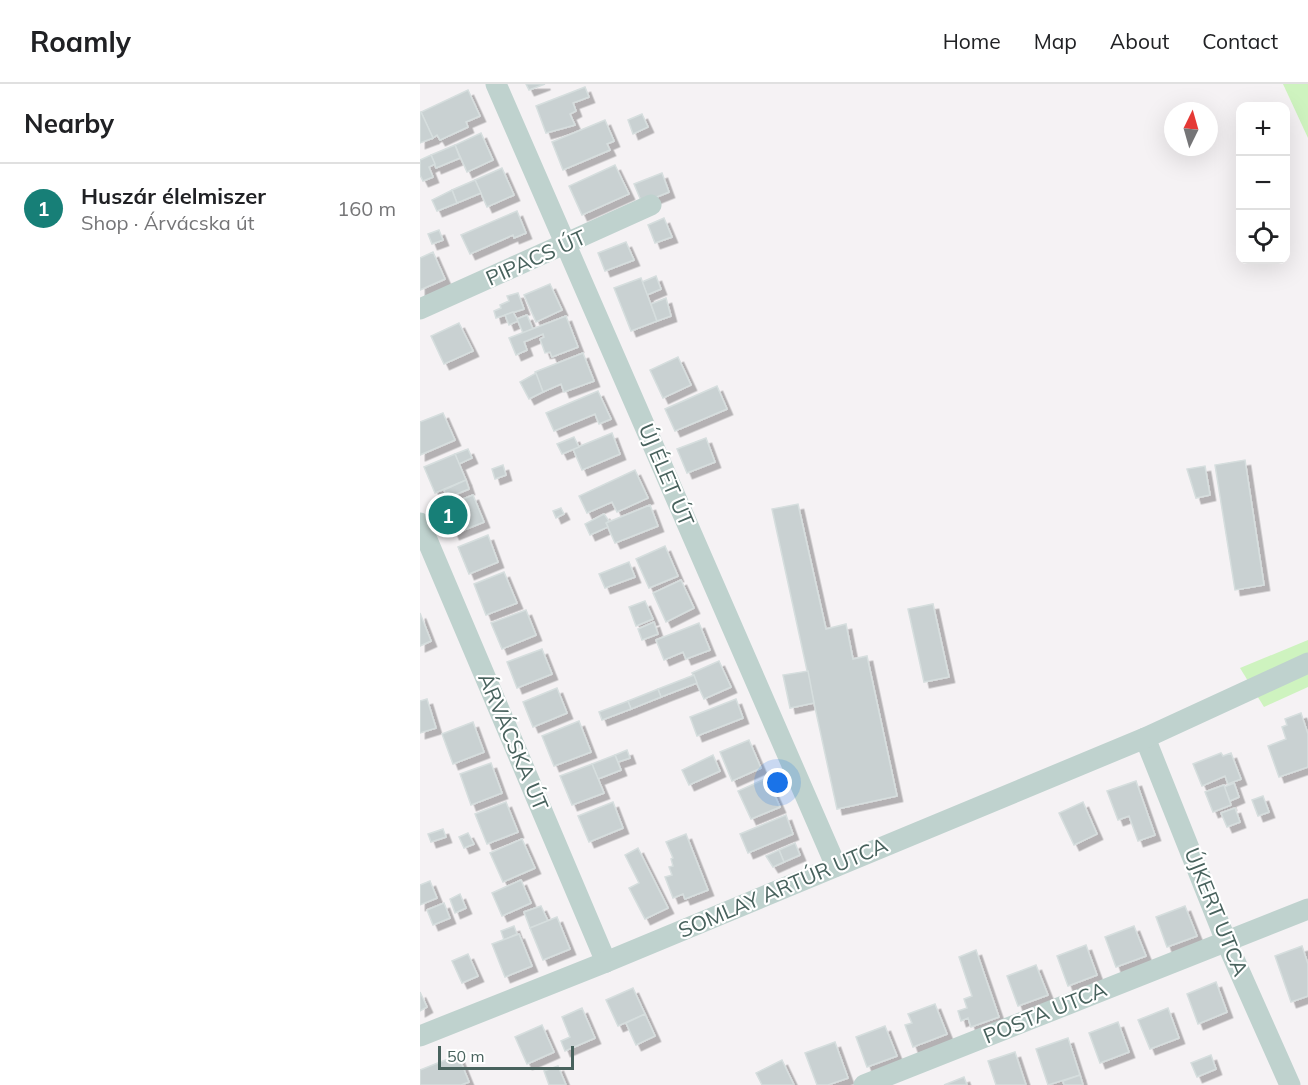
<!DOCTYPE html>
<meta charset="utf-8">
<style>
:root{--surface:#fff;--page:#f6f6f6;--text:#202124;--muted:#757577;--line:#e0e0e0;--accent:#177f77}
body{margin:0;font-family:Mulish,sans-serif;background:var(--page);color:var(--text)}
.controls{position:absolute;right:18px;top:18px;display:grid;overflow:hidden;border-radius:12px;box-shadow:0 6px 24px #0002}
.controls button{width:54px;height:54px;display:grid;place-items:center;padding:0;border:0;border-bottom:2px solid var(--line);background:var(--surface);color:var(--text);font:30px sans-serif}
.compass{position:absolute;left:744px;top:18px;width:54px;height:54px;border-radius:50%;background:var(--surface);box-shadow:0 6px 24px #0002;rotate:5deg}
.scale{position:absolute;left:18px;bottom:15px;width:136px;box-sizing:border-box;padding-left:6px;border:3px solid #48625d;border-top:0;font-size:16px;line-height:21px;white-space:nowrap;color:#48625d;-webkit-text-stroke:4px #fff;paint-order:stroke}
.you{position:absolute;left:358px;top:699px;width:21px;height:21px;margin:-15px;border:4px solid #fff;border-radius:50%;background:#1a73e8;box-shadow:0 0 0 9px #1a73e833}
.badge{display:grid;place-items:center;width:39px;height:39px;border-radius:50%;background:var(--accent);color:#fff;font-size:20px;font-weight:700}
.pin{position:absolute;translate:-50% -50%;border:3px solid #fff;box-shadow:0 2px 6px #0006}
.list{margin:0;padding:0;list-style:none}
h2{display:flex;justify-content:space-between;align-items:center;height:78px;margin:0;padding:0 24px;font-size:26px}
h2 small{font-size:20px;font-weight:400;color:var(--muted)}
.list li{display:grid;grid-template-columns:39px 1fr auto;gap:18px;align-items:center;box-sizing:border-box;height:90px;padding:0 24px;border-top:2px solid var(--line)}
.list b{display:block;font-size:22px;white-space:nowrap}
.list p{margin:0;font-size:20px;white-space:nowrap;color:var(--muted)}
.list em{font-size:20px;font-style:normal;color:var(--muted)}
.icon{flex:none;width:33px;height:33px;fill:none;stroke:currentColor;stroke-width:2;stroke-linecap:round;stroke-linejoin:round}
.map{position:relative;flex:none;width:888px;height:1001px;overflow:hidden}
header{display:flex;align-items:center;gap:36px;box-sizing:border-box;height:84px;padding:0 30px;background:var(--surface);border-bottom:2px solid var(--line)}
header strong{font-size:28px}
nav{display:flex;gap:33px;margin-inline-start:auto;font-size:21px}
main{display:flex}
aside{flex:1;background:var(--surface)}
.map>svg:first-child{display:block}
.green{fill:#cef3bf}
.building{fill:#c9d1d2;stroke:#d6dede;stroke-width:1.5;filter:url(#shadow)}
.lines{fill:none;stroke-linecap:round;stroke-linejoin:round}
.minor{stroke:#bfd2ce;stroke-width:21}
.labels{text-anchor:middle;stroke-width:4.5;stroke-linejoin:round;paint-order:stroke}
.street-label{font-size:21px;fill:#48625d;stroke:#fff}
</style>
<header>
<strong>Roamly</strong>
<nav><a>Home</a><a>Map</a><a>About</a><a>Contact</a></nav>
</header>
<main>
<aside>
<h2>Nearby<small></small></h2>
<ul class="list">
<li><span class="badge">1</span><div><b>Huszár élelmiszer</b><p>Shop · Árvácska út</p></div><em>160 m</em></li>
</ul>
</aside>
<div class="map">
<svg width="888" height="1001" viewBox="0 0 888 1001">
<defs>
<filter id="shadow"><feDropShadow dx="5.5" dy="5.5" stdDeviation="0" flood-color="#0004"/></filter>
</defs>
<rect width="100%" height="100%" fill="#f5f2f4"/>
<g class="green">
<path d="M863 0H888V54Z"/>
<path d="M888 556V603L844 623 820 584Z"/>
</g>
<g class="building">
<path d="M106 0H125L109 6Z"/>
<path d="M165 3 169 13 153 19 156 27 150 30 155 41 126 49 116 22Z"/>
<path d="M48 6 60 32 46 38 48 43 20 56 17 51 13 54 1 28Z"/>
<path d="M1 28 13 54 0 59V29Z"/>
<path d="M222 30 228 43 213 50 208 36Z"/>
<path d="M185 36 194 57 187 60 190 66 143 86 132 58Z"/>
<path d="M61 49 73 76 47 88 35 61Z"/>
<path d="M35 61 40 74 16 84 11 71Z"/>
<path d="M11 71 15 80 9 83 13 93 3 97 0 91V76Z"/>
<path d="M195 81 209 110 162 131 149 102Z"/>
<path d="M82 84 94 111 67 123 55 96Z"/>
<path d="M242 89 249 108 222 119 214 100Z"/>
<path d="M55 96 61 109 37 119 32 106Z"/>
<path d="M32 106 37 119 17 127 12 116Z"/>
<path d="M97 127 106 149 94 154 93 151 50 170 41 151Z"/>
<path d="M244 134 252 153 235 159 228 141Z"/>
<path d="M19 146 23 156 12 160 8 150Z"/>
<path d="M206 158 214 176 185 187 178 169Z"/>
<path d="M13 168 25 195 0 206V174Z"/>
<path d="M236 192 241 205 227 211 222 198Z"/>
<path d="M221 194 237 237 211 247 194 204Z"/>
<path d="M130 200 142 226 116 238 104 211Z"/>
<path d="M98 209 104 225 76 234 74 227 81 224 80 221 89 217 87 212Z"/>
<path d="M246 214 251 232 237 237 231 220Z"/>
<path d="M93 228 98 237 89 241 85 231Z"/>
<path d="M107 231 113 245 103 249 97 235Z"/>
<path d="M146 232 158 263 132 273 130 268 125 269 120 255 124 253 123 250 104 258 107 266 96 271 89 254Z"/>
<path d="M39 239 53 267 24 280 11 252Z"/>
<path d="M163 269 174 297 144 308 141 300 123 308 115 288Z"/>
<path d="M258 273 271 301 243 314 230 286Z"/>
<path d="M116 289 123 308 109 315 100 298Z"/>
<path d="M297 302 307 325 255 347 245 325Z"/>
<path d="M178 307 191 335 179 340 175 330 134 347 126 329Z"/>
<path d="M23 329 35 356 0 371V338Z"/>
<path d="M192 349 200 370 162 386 153 365Z"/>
<path d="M154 353 159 363 142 370 137 360Z"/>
<path d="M286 354 295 378 267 389 257 365Z"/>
<path d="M48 365 52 374 39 380 35 370Z"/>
<path d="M35 370 46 396 15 409 4 383Z"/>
<path d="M825 376 844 501 815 506 795 381Z"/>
<path d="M83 381 86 391 75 395 72 385Z"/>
<path d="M785 382 790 411 776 414 767 385Z"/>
<path d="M215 386 228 414 197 428 192 418 167 429 159 412Z"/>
<path d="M46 396 49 405 27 414 24 406Z"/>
<path d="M53 411 64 438 34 450 23 423Z"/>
<path d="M378 420 406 545 426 540 433 575 447 572 477 712 417 725 352 425Z"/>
<path d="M230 421 238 442 195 459 186 439Z"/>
<path d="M141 424 144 430 136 434 133 427Z"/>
<path d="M184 430 189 437 186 439 188 443 170 451 165 440Z"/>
<path d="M68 451 78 478 49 490 38 463Z"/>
<path d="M245 462 258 492 229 504 216 475Z"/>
<path d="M209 478 215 493 185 504 179 490Z"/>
<path d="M84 488 97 519 66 531 54 500Z"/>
<path d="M261 496 274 524 246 538 233 509Z"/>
<path d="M225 517 233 535 216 542 209 523Z"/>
<path d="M513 520 529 593 504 598 488 525Z"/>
<path d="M106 526 116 551 82 565 71 539Z"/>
<path d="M0 529 11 557 0 562Z"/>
<path d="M234 538 238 550 222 556 218 545Z"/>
<path d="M279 539 290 566 266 575 263 568 244 576 236 556Z"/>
<path d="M122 565 132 590 97 604 87 578Z"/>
<path d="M299 577 311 603 284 615 272 589Z"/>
<path d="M388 587 394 619 370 624 363 591Z"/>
<path d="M274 591 277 599 241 613 238 605Z"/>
<path d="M137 604 147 629 113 643 103 618Z"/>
<path d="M238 605 241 613 211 625 208 617Z"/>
<path d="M7 615 16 644 0 649V617Z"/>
<path d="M316 615 323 634 277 652 270 633Z"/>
<path d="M208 617 211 625 182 636 179 628Z"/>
<path d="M881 629 888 650V683L859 693 848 662 866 655 862 643 867 641 865 635Z"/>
<path d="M159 637 171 668 134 682 122 652Z"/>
<path d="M53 638 64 668 33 680 22 650Z"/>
<path d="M329 656 341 684 312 697 300 668Z"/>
<path d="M207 666 210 674 198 678 195 671Z"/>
<path d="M801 669 803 672 811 669 821 695 808 700 805 692 782 702 773 680Z"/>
<path d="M195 671 201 686 178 695 172 680Z"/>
<path d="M293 671 300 687 269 701 262 686Z"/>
<path d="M71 679 82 709 51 721 40 690Z"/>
<path d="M172 680 184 709 152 721 140 692Z"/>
<path d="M347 694 360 723 331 735 318 707Z"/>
<path d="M716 697 735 751 718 757 709 732 698 736 687 707Z"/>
<path d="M814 699 819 713 810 717 804 703Z"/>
<path d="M804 701 811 721 793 728 785 708Z"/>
<path d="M843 712 849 728 838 732 832 716Z"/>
<path d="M86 718 98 748 67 760 55 730Z"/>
<path d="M193 718 203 744 169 758 158 732Z"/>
<path d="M663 718 677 750 654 761 639 729Z"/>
<path d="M815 724 820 738 807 743 801 729Z"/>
<path d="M366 731 373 750 328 769 320 750Z"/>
<path d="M23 745 26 753 11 758 8 750Z"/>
<path d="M48 749 54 760 44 764 39 753Z"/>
<path d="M266 750 288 806 265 815 263 810 253 814 245 793 252 791 249 783 253 782 251 775 253 774 246 758Z"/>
<path d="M102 755 115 784 83 798 70 769Z"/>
<path d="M375 759 380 771 364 778 359 766Z"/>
<path d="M218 764 248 824 225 835 209 804 219 799 205 771Z"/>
<path d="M359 766 364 778 353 783 346 772Z"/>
<path d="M101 796 111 819 82 832 72 809Z"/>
<path d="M10 797 17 814 0 821V801Z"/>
<path d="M40 810 46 824 35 829 30 815Z"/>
<path d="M24 819 30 834 13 841 7 826Z"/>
<path d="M121 822 128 837 110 844 104 828Z"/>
<path d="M765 822 777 852 747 863 736 833Z"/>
<path d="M137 833 150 865 123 876 110 844Z"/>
<path d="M94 842 97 850 84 856 81 847Z"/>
<path d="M714 842 726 872 696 883 685 853Z"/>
<path d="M99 850 112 882 85 893 72 860Z"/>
<path d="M666 861 677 891 648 902 637 872Z"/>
<path d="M882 862 888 880V912L871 918 855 872Z"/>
<path d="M556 866 579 933 551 943 548 934 541 937 538 927 547 924 544 915 552 912 539 873Z"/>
<path d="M48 870 58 892 42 899 32 877Z"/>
<path d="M616 881 628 911 598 922 587 892Z"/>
<path d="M796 898 807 928 778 940 767 910Z"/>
<path d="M213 904 225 930 198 942 186 916Z"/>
<path d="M0 908 7 923 0 927Z"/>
<path d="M515 920 527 950 493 963 485 941 492 939 488 930Z"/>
<path d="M162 924 175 954 145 967 141 957 150 953 142 933Z"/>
<path d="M748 924 759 954 730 965 718 936Z"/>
<path d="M225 930 235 952 216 961 206 939Z"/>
<path d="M698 938 709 968 680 979 669 949Z"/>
<path d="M122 941 134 968 107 980 95 953Z"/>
<path d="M465 942 477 972 447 983 436 953Z"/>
<path d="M648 954 660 991 628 1001 616 965Z"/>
<path d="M415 958 428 994 408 1001H397L385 969Z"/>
<path d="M595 968 606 1001H576L568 977Z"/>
<path d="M38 971 49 998 41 1001H0V986Z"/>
<path d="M791 971 796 985 777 993 771 979Z"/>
<path d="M362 976 374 1001H342L336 989Z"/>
<path d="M138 982 146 1001H129L124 987Z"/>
<path d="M660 991 663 1001H644L643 997Z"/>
<path d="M544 993 547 1001H524Z"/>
</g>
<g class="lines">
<g class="minor">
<path d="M76 0 416 782"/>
<path d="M0 225 231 121"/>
<path d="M0 439 186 878"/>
<path d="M725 654 806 857 870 1001"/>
<path d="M0 952 186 878 725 654 888 579"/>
<path d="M444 1001 888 825"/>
</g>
</g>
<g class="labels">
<g class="street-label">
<text transform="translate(116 174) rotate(-24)" y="7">PIPACS ÚT</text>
<text transform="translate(246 391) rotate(67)" y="7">ÚJ ÉLET ÚT</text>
<text transform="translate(93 658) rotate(67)" y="7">ÁRVÁCSKA ÚT</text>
<text transform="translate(363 804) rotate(-23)" y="7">SOMLAY ARTÚR UTCA</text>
<text transform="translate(796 828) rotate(68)" y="7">ÚJKERT UTCA</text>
<text transform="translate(625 929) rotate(-22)" y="7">POSTA UTCA</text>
</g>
</g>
</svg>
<div class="controls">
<button>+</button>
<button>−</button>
<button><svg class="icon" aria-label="locate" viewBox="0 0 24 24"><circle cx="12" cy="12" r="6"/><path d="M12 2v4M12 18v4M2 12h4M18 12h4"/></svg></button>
</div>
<svg class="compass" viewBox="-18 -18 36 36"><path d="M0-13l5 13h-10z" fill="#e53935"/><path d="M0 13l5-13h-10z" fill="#757577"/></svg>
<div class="scale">50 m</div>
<div class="you"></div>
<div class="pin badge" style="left:28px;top:431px">1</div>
</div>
</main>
